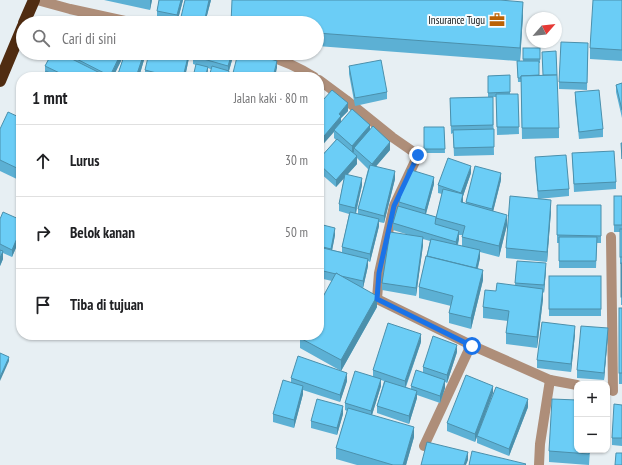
<!DOCTYPE html>
<html lang="id">
<meta charset="utf-8">
<style>
:root{--surface:#fff;--page:#f6f6f6;--text:#202124;--muted:#757577;--line:#e0e0e0}
body{margin:0;font-family:"PT Sans Narrow",sans-serif;background:var(--page);color:var(--text)}
.controls{position:absolute;right:12px;bottom:12px;display:grid;overflow:hidden;border-radius:8px;box-shadow:0 1px 3px #0004}
.controls button{width:36px;height:36px;display:grid;place-items:center;padding:0;border:0;border-bottom:1px solid var(--line);background:var(--surface);color:var(--text);font:20px sans-serif}
.compass{position:absolute;left:526px;top:12px;width:36px;height:36px;border-radius:50%;background:var(--surface);box-shadow:0 1px 3px #0004;rotate:62deg}
.stop{position:absolute;width:12px;height:12px;margin:-9px;border:3px solid #1a73e8;border-radius:50%;background:#fff}
.stop.end{background:#1a73e8;border-color:#fff;box-shadow:0 1px 4px #0008}
.list{margin:0;padding:0;list-style:none}
h2{display:flex;justify-content:space-between;align-items:center;height:52px;margin:0;padding:0 16px;font-size:17px}
h2 small{font-size:13px;font-weight:400;color:var(--muted)}
.list li{display:grid;grid-template-columns:26px 1fr auto;gap:12px;align-items:center;box-sizing:border-box;height:72px;padding:0 16px;border-top:1px solid var(--line)}
.list b{display:block;font-size:15px;white-space:nowrap}
.list em{font-size:13px;font-style:normal;color:var(--muted)}
.icon{flex:none;width:22px;height:22px;fill:none;stroke:currentColor;stroke-width:2;stroke-linecap:round;stroke-linejoin:round}
.map{position:relative;flex:none;width:622px;height:465px;overflow:hidden}
.search{position:absolute;background:var(--surface);box-shadow:0 1px 3px #0004;left:16px;top:16px;width:308px;height:44px;display:flex;align-items:center;gap:10px;box-sizing:border-box;padding:0 14px;border-radius:22px;color:var(--muted);font-size:15px}
.panel{position:absolute;background:var(--surface);box-shadow:0 1px 3px #0004;left:16px;top:72px;width:308px;height:268px;border-radius:16px}
.map>svg:first-child{display:block}
.lines{fill:none;stroke-linecap:round;stroke-linejoin:round}
.street{stroke:#ae8e79;stroke-width:10}
.highway{stroke:#502c11;stroke-width:12}
.wall{fill:#5cb0d4;fill-rule:evenodd}
.shaded-wall{fill:#4b90ac}
.building{fill:#6bcdf6;stroke:#4b90ac}
.route{stroke:#1a73e8;stroke-width:5}
.labels{text-anchor:middle;stroke-width:4;stroke-linejoin:round;paint-order:stroke}
.poi-label{font-size:11px;fill:#111415;stroke:#f7fcfe;text-anchor:end}
</style>
<div class="map">
<svg width="622" height="465" viewBox="0 0 622 465">
<rect width="100%" height="100%" fill="#e7eff3"/>
<g class="lines">
<g class="street">
<path d="M37 0 70 9 134 23"/>
<path d="M260 53C279 59 297 66 314 77"/>
<path d="M319 80 346 100 392 137 418 155 394 206 379 273 377 299 471 345"/>
<path d="M611 237 613 391"/>
<path d="M424 446 471 345 550 380 577 385"/>
<path d="M539 465 540 444 550 380"/>
</g>
<g class="highway">
<path d="M24 23 34 0"/>
<path d="M0 81 23 26"/>
</g>
</g>
<g class="wall">
<path d="M104 0H152L150 10Z"/>
<path d="M159 0H183L177 23 157 18V11Z"/>
<path d="M211 0 205 23H181V17Z"/>
<path d="M622 0V61L590 59V48Z"/>
<path d="M523 15 520 61H523V48H540V63H539V75L559 128V138L522 139 521 82H518L517 61 317 46V23Z"/>
<path d="M588 51 587 90 559 89V82Z"/>
<path d="M52 53H146L139 77H117L124 55 113 77H44L45 73V66Z"/>
<path d="M190 53 185 77H145V70Z"/>
<path d="M234 53 229 71V77L208 68V71L196 65 193 64V56Z"/>
<path d="M349 66 387 92V99L355 106 349 74Z"/>
<path d="M510 75V94H518L519 134 497 135 496 97H488V76Z"/>
<path d="M622 83V118L616 92V85Z"/>
<path d="M575 92 603 129V137L579 139 575 100Z"/>
<path d="M493 97 494 155 454 156 453 133 451 134 450 98Z"/>
<path d="M323 100 348 111 341 118V122L370 129 390 150 376 166 395 179 384 223 379 222V226L370 262 368 261V266L363 288 377 307 341 371 347 381 340 402 303 390V394L294 428 273 422V414L291 382V378L341 371 300 348V338L332 281 319 278V224L335 235 332 250 342 252V247L349 214 339 211V204L344 178 336 187 319 172V159L336 140 334 138V132ZM357 158 368 169 358 209V214H356L362 185 347 175 357 164Z"/>
<path d="M21 118V181L0 171V129Z"/>
<path d="M424 127H444L445 153H424Z"/>
<path d="M572 153 616 182V189L574 192Z"/>
<path d="M535 157 569 189V196L538 199 551 211 547 262 506 258V248L538 199 535 165Z"/>
<path d="M471 173 463 196V202L466 203V202L501 180 493 211 507 225 499 257 480 252V258L478 268 483 280 471 329 449 323V313L451 306 419 298V287L430 241 423 239V245L416 296 382 290V283L409 235 393 230V223L399 206V202L434 184 426 214 436 217 442 194 438 193V185ZM459 235H462V246L458 245 459 239Z"/>
<path d="M614 196H622V305H621V264H620V232H614Z"/>
<path d="M557 205H601V243H597L596 268H559V243H557Z"/>
<path d="M0 219 21 220V236L12 257 3 253V259L0 266Z"/>
<path d="M517 261 546 270 544 293 543 292V299L537 348 506 344V333L508 321 483 318V307L496 291 515 285Z"/>
<rect x="549" y="276" width="52" height="40"/>
<rect x="619" y="308" width="3" height="76"/>
<path d="M575 334 571 372 537 368V360Z"/>
<path d="M608 335 604 380 577 378V370Z"/>
<path d="M421 342 406 387 411 389V386L423 372V367L457 352 447 383 445 382V388L440 403 417 395V398L409 424 377 413V406L384 381 381 380V386L372 415 414 437 406 465H357L336 459V448L347 411 345 410V403L373 376V370Z"/>
<path d="M493 393 475 442 447 431V423Z"/>
<path d="M622 405V446L612 445V438Z"/>
<path d="M528 407 509 456 477 443V436Z"/>
<path d="M343 414 337 435 311 428V421Z"/>
<path d="M577 450H590L589 465 549 462V451Z"/>
</g>
<g class="shaded-wall">
<path d="M150 0H152L150 10Z"/>
<path d="M181 0H183L177 23V15Z"/>
<path d="M209 0H211L205 23H204Z"/>
<path d="M523 2V15L520 61V48Z"/>
<path d="M121 53H125L113 77H110Z"/>
<path d="M144 53H146L139 77H136Z"/>
<path d="M189 53H190L185 77H183Z"/>
<path d="M232 53H234L228 74V66Z"/>
<path d="M277 61V68L275 77H273Z"/>
<path d="M208 67V71L206 77H205Z"/>
<path d="M348 103V111L341 118V123L334 130V132L319 149V142L339 114Z"/>
<path d="M370 125V133L354 148V152L352 154V146Z"/>
<path d="M390 142V150L372 171V164Z"/>
<path d="M357 156V164L336 187V180Z"/>
<path d="M471 166V173L463 196V205L461 202V193Z"/>
<path d="M395 171V179L384 223V216Z"/>
<path d="M501 173V180L492 216V209Z"/>
<path d="M434 177V184L425 217V210Z"/>
<path d="M362 178V185L355 215V208Z"/>
<path d="M551 200V211L547 262V252Z"/>
<path d="M507 215V225L499 257V246Z"/>
<path d="M379 219V226L370 262V254Z"/>
<path d="M335 228V235L331 256V249Z"/>
<path d="M21 229V236L12 257V250Z"/>
<path d="M459 231V239L456 249V242Z"/>
<path d="M423 237V245L416 296V288Z"/>
<path d="M480 250V258L475 278V271Z"/>
<path d="M3 251V259L0 266V258Z"/>
<path d="M368 259V266L363 288V281Z"/>
<path d="M546 263V270L544 293V285Z"/>
<path d="M483 270V280L471 329V318Z"/>
<path d="M543 289V299L537 348V337Z"/>
<path d="M377 296V307L341 371V360Z"/>
<path d="M575 326V334L571 372V364Z"/>
<path d="M608 328V335L604 380V373Z"/>
<path d="M421 334V342L405 388V381Z"/>
<path d="M457 345V352L447 383V375Z"/>
<path d="M9 357V361L0 381V377Z"/>
<path d="M347 373V381L340 402V395Z"/>
<path d="M381 379V386L371 418V411Z"/>
<path d="M445 380V388L440 403V396Z"/>
<path d="M303 386V394L294 428V420Z"/>
<path d="M493 386V393L475 442V434Z"/>
<path d="M417 391V398L409 424V416Z"/>
<path d="M528 399V407L509 456V449Z"/>
<path d="M343 406V414L337 435V428Z"/>
<path d="M414 427V437L406 465H403Z"/>
<path d="M468 452V460L466 465H464Z"/>
</g>
<g class="building">
<path d="M159 0H181L177 15 157 11Z"/>
<path d="M185 0H209L204 23 181 17Z"/>
<path d="M232 0H500L523 2 520 48 317 33V23H231Z"/>
<path d="M593 0H622V50L590 48Z"/>
<path d="M74 17 85 23H71Z"/>
<path d="M102 17 114 23H99Z"/>
<path d="M140 21 148 23H139Z"/>
<path d="M561 42 588 43 587 83 559 82Z"/>
<rect x="523" y="48" width="17" height="11"/>
<path d="M556 51 557 75H543L542 52Z"/>
<path d="M52 53H60L108 77H68L45 66Z"/>
<path d="M65 53H121L110 76Z"/>
<path d="M125 53H144L136 77H117Z"/>
<path d="M149 53H189L183 77H172L145 70Z"/>
<path d="M194 53H232L228 66 193 56Z"/>
<path d="M238 53H251L277 61 273 77H232Z"/>
<path d="M381 60 387 92 355 98 349 66Z"/>
<path d="M517 61H539V75L521 76V78H518Z"/>
<path d="M196 64 208 67 205 77H193Z"/>
<path d="M212 66 229 71 228 77H209Z"/>
<path d="M46 71 58 77H44Z"/>
<path d="M510 75V92L488 93V76Z"/>
<path d="M557 75 559 128H522L521 76Z"/>
<path d="M622 83V110L616 85Z"/>
<path d="M332 90 348 103 339 114 341 116 319 142V97L323 100Z"/>
<path d="M599 90 603 129 579 132 575 92Z"/>
<path d="M496 94H518L519 127H497Z"/>
<path d="M493 97V125L451 126 450 98Z"/>
<path d="M352 109 370 125 352 146 334 130Z"/>
<path d="M8 112 21 118V170L0 160V129Z"/>
<path d="M373 126 390 142 372 164 354 148Z"/>
<path d="M424 127H444L445 149H424Z"/>
<path d="M494 129V147L454 148 453 130Z"/>
<path d="M337 139 357 156 336 180 319 164V159Z"/>
<path d="M621 143H622V159Z"/>
<path d="M614 151 616 182 574 184 572 153Z"/>
<path d="M566 155 569 189 538 191 535 157Z"/>
<path d="M448 158 471 166 461 193 438 185Z"/>
<path d="M370 165 395 171 384 216 358 209Z"/>
<path d="M475 166 501 173 492 209 466 202Z"/>
<path d="M408 169 434 177 425 210 399 202Z"/>
<path d="M345 174 362 178 355 208 339 204Z"/>
<path d="M443 189 463 194 461 202 507 215 499 246 462 237 465 226 436 218Z"/>
<path d="M510 196 551 200 547 252 506 248Z"/>
<rect x="614" y="196" width="8" height="29"/>
<path d="M557 205H601V236L557 235Z"/>
<path d="M398 206 436 217 435 224 459 231 456 242 393 223Z"/>
<path d="M3 212 21 220V229L12 250 0 244V219Z"/>
<path d="M350 212 379 219 370 254 342 247Z"/>
<path d="M319 224 335 228 331 249 319 246Z"/>
<rect x="620" y="229" width="2" height="28"/>
<path d="M390 232 423 237 416 288 382 283Z"/>
<path d="M559 237H597L596 261H559Z"/>
<path d="M431 239 480 250 476 268 427 256Z"/>
<path d="M319 247 368 259 363 281 341 276 336 273V274L319 270Z"/>
<path d="M0 250 3 251 0 258Z"/>
<path d="M426 256 483 270 471 318 449 313 453 296 419 287Z"/>
<path d="M517 261 546 263 544 285 515 283Z"/>
<rect x="621" y="263" width="1" height="34"/>
<path d="M336 273 377 296 341 360 300 338 302 335H319V304Z"/>
<rect x="549" y="276" width="52" height="33"/>
<path d="M497 283 543 289 537 337 506 333 509 311 483 307 485 290 496 291Z"/>
<rect x="619" y="308" width="3" height="65"/>
<path d="M542 322 575 326 571 364 537 360Z"/>
<path d="M388 323 421 334 405 381 373 370Z"/>
<path d="M581 326 608 328 604 373 577 370Z"/>
<path d="M433 336 457 345 447 375 423 367Z"/>
<path d="M0 353 9 357 0 377Z"/>
<path d="M298 356 347 373 340 395 291 378Z"/>
<path d="M416 370 445 380 440 396 411 386Z"/>
<path d="M355 371 381 379 371 411 345 403Z"/>
<path d="M466 375 493 386 475 434 447 423Z"/>
<path d="M283 380 303 386 294 420 273 414Z"/>
<path d="M385 381 417 391 409 416 377 406Z"/>
<path d="M496 387 528 399 509 449 477 436Z"/>
<path d="M317 399 343 406 337 428 311 421Z"/>
<path d="M552 399 577 400V450H589V454L549 451Z"/>
<path d="M614 404 622 405V438H612Z"/>
<path d="M348 408 414 427 403 465H393L336 448Z"/>
<path d="M427 442 468 452 464 465H421Z"/>
<path d="M472 451 526 464 525 465H469Z"/>
<path d="M616 453H622V465H615Z"/>
</g>
<g class="lines">
<path class="route" d="M418 155 394 206 379 273 377 299 472 346"/>
</g>
<defs>
<symbol id="office-bare" viewBox="-9 -9 18 18"><path d="M-6-3h4V-5.5h4V-3h4V5H-6ZM-1-4.5V-3h2v-1.5ZM-6 0V1H6V0Z" fill="#bb6104" stroke="#f7fcfe" stroke-width="2.5" paint-order="stroke"/></symbol>
</defs>
<g fill-rule="evenodd">
<use href="#office-bare" x="486" y="9" width="22" height="22"/>
</g>
<g class="labels">
<g class="poi-label">
<text x="485" y="24">Insurance Tugu</text>
</g>
</g>
</svg>
<div class="controls">
<button>+</button>
<button>−</button>
</div>
<svg class="compass" viewBox="-18 -18 36 36"><path d="M0-13l5 13h-10z" fill="#e53935"/><path d="M0 13l5-13h-10z" fill="#757577"/></svg>
<div class="stop" style="left:472px;top:346px"></div>
<div class="stop end" style="left:418px;top:155px"></div>
<div class="search"><svg class="icon" aria-label="search" viewBox="0 0 24 24"><circle cx="10" cy="10" r="6"/><path d="M15 15l6 6"/></svg>Cari di sini</div>
<section class="panel">
<h2>1 mnt<small>Jalan kaki · 80 m</small></h2>
<ul class="list">
<li><svg class="icon" aria-label="ahead" viewBox="0 0 24 24"><path d="M12 20V5M6 11l6-6 6 6"/></svg><div><b>Lurus</b></div><em>30 m</em></li>
<li><svg class="icon" aria-label="right" viewBox="0 0 24 24"><path d="M7 20v-9h11M14 6l5 5-5 5"/></svg><div><b>Belok kanan</b></div><em>50 m</em></li>
<li><svg class="icon" aria-label="arrive" viewBox="0 0 24 24"><path d="M6 21V4h12l-3 4 3 4H6"/></svg><div><b>Tiba di tujuan</b></div></li>
</ul>
</section>
</div>
